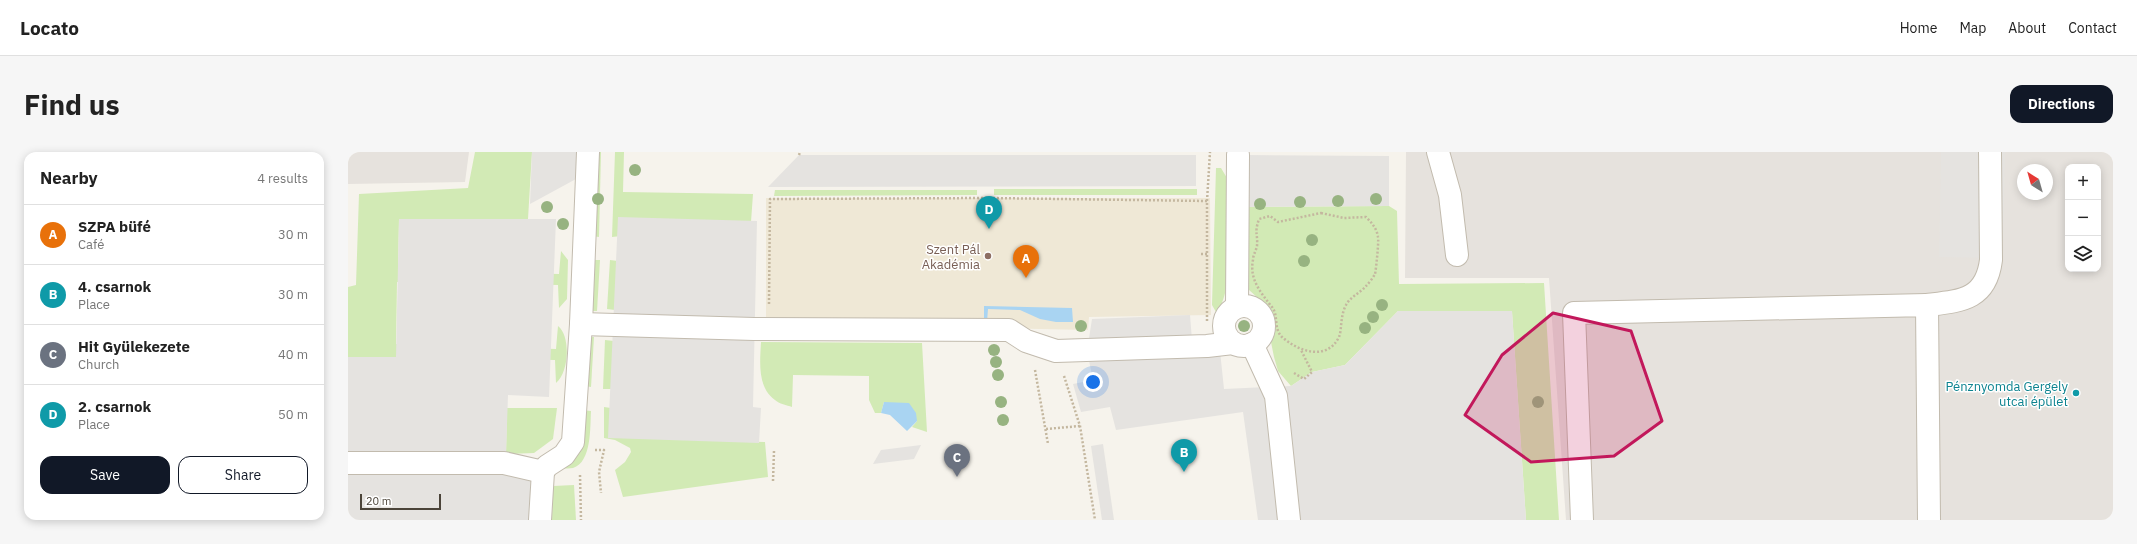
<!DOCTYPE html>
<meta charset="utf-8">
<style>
:root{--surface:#fff;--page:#f6f6f6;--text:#222;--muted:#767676;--line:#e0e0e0;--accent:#111827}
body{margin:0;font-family:"IBM Plex Sans",sans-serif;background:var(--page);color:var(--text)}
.controls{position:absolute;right:12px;top:12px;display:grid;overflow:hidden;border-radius:8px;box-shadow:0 2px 10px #0003}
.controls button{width:36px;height:36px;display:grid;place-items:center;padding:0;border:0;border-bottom:1px solid var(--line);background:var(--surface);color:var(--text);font:20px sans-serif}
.compass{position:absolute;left:1669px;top:12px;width:36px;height:36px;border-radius:50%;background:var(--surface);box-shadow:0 2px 10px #0003;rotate:323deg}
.scale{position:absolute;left:12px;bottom:10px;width:81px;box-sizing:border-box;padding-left:4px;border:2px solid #4b4439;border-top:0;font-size:11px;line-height:14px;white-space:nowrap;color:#4b4439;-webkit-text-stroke:3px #fff;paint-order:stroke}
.you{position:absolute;left:745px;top:230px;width:14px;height:14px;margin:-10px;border:3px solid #fff;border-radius:50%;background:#1a73e8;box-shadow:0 0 0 6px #1a73e833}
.badge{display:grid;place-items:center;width:26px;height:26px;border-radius:50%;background:var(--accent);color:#fff;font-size:13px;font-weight:700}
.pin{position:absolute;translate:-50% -33px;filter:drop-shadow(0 1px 2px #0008)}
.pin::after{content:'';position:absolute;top:21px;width:14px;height:12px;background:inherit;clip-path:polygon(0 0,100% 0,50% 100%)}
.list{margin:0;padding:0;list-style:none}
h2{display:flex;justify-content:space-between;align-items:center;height:52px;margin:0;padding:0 16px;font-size:17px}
h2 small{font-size:13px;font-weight:400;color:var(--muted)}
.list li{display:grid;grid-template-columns:26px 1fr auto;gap:12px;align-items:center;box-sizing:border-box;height:60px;padding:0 16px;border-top:1px solid var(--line)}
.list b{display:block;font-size:15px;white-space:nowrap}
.list p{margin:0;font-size:13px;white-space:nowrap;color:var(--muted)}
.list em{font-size:13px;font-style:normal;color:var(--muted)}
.actions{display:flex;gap:8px;padding:12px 16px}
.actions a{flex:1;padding:9px 0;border:1px solid var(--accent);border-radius:12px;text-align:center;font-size:14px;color:var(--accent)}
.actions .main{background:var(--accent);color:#fff}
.icon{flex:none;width:22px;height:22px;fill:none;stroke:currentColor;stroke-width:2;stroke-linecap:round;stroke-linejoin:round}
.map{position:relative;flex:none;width:1765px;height:368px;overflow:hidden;border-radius:12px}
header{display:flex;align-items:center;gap:24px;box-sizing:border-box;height:56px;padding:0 20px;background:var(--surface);border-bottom:1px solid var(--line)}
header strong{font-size:19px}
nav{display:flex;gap:22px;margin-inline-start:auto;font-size:14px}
.intro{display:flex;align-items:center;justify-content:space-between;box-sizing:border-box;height:96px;padding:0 24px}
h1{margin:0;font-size:28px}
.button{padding:10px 18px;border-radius:12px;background:var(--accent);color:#fff;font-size:14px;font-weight:700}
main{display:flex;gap:24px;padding:0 24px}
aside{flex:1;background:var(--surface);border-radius:12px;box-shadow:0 2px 10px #0003}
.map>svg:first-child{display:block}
.industrial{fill:#e6e2dd;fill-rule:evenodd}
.education{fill:#efe8d6}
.green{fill:#d2eab5}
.parking{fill:#e5e3e0}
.water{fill:#a9d4f2}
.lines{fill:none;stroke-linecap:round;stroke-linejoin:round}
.minor-casing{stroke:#c2bbae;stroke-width:24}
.path{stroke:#c4b79f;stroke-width:2.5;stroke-dasharray:2 2;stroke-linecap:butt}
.minor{stroke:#fff;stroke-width:22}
.tree{fill:#97b381}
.marked{fill:#c2185b;fill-opacity:0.2;stroke:#c2185b;stroke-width:3;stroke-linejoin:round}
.education-dot{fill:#8d6e63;stroke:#fff;stroke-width:1.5}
.culture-dot{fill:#0f9aa8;stroke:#fff;stroke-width:1.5}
.labels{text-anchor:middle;stroke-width:3;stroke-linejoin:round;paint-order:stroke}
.education-label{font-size:13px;fill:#785e54;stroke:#fff;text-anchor:end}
.culture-label{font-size:13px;fill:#0d838f;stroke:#fff;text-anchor:end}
</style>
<header>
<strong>Locato</strong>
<nav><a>Home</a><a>Map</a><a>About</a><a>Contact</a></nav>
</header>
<div class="intro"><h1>Find us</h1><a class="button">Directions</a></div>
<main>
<aside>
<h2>Nearby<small>4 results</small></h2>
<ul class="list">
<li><span class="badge" style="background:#e8710a">A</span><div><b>SZPA büfé</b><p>Café</p></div><em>30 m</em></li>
<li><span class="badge" style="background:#0f9aa8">B</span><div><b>4. csarnok</b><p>Place</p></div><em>30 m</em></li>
<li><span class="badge" style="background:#6b7280">C</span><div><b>Hit Gyülekezete</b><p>Church</p></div><em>40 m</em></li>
<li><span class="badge" style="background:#0f9aa8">D</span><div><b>2. csarnok</b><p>Place</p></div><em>50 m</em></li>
</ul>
<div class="actions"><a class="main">Save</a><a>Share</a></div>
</aside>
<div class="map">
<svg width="1765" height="368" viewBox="0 0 1765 368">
<rect width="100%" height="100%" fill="#f6f3ec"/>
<g class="industrial">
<path d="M0 0H121L117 30 0 32Z"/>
<path d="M1058 0H1765V368H1218L1201 126H1057ZM1720 15H1750V117H1720ZM1675 18H1699V42H1675Z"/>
</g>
<path class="education" d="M418 46H862L863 163 741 165 740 178 418 171Z"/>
<g class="green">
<path d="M127 0H184L180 67H51L50 118 211 122 213 99 220 108 219 147 211 156 210 133 49 130 48 192 208 197 210 174C223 184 221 221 208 231L207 208 0 205V135L8 133 11 42 120 36Z"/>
<path d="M247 0H253L251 85 244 84Z"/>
<path d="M267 0H276L275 40 405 42 403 70 264 85Z"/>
<path d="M868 16H873L879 26C880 53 888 142 868 160L864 153Z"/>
<rect x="646" y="37" width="203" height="6"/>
<path d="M427 38H629V43L426 44Z"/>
<path d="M1041 54 1049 59 1051 132 1196 131 1211 368H1178L1164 160 1050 159 997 213 964 220 943 234 930 219 926 205 922 185 923 163 912 148 900 137 895 114 898 55Z"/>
<path d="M246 108H252L249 159H243Z"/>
<path d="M262 108 270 109 267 158 259 157Z"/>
<path d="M240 185H246L243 235 237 234Z"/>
<path d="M257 188 266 189 264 237H255Z"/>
<path d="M413 190 574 191 579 280 564 275 569 269 536 250 533 261H527L521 248V224L445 223 444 255C439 253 431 252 427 248 409 235 412 210 413 190Z"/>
<path d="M256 255 263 256 261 285 417 290 420 325 275 345 267 318 277 310 283 300 282 296 267 288 256 286Z"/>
<path d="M159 256H209L205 287 186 301 158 302Z"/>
<path d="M234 258 243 259C242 275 244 310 225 316 220 317 213 316 207 316Z"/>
<path d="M226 333 228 368H204L205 334Z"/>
</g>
<g class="parking">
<path d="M184 0H240L239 21 182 52Z"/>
<path d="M1593 0H1657L1655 106 1591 105Z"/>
<path d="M451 3H848V34L420 35Z"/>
<path d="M899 3 1041 4V54L898 55Z"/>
<path d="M270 65 409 69 405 255 413 256 411 291 260 286Z"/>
<path d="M51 67H208L201 245 160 243 158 302 199 314 192 368H0V205H48Z"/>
<path d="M1050 159H1164L1178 368H910L895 260 768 278 762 255 733 260 725 232 745 228 739 199 744 167 842 163 845 201 872 199 876 237 943 234 964 220 997 213Z"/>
<path d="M755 292 766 368H754L743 294Z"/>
<path d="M573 293 566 307 525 312 533 298Z"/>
</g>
<g class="water">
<path d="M636 154 724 156 725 170H708L692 167 672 158 640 157 639 170 538 169 537 166 636 167Z"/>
<path d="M536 250 561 251 568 261 569 269 559 279 542 263 533 261Z"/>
</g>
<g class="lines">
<defs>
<g id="minor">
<path d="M1090 0 1102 43 1109 103"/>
<path d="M1579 153C1613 149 1638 148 1643 108L1642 0"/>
<circle cx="896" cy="174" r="20"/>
<path d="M889 155 890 3"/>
<path d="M233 172 406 177 661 178 678 189 708 199 859 194 885 191"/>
<path d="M904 192 928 244 941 368"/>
<path d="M0 311H156L195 320"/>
<path d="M192 368 195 320 199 314 216 303 225 290 233 172 240 0"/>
<path d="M1234 368 1226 161 1579 153 1581 368"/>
</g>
</defs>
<use href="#minor" class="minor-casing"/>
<g class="path">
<path d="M451 3 452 0"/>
<path d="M640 46 641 51"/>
<path d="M859 49 862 0"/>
<path d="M973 61 996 66 1018 65C1024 71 1029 77 1030 85 1031 89 1028 118 1027 122 1025 126 1021 131 1018 134 1012 141 1002 145 998 153 992 164 994 178 991 185 979 209 951 200 934 185 925 176 931 164 924 155 913 141 901 127 905 108 905 103 908 99 909 94 910 81 906 82 911 67L922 64 930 70Z"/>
<path d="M853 102H859"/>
<path d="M421 152 422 47 640 46 859 49V169"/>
<path d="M687 218 700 292"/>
<path d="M946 221 956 227 964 220 953 198"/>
<path d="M716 224 732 274 747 368"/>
<path d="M698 277 732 274"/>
<path d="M247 298H256L251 320 253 341"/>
<path d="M232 323 233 368"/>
<path d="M425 329 426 299"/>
</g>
<use href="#minor" class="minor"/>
</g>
<g class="tree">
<circle cx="287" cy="18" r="6"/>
<circle cx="250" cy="47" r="6"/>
<circle cx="1028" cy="47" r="6"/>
<circle cx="990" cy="49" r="6"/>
<circle cx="952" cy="50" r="6"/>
<circle cx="912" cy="52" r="6"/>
<circle cx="199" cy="55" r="6"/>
<circle cx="215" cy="72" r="6"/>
<circle cx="964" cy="88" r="6"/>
<circle cx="956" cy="109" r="6"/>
<circle cx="1034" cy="153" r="6"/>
<circle cx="1025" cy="165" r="6"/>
<circle cx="733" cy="174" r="6"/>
<circle cx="896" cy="174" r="6"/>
<circle cx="1017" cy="176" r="6"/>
<circle cx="646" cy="198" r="6"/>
<circle cx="648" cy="210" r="6"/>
<circle cx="650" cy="223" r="6"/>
<circle cx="653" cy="250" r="6"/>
<circle cx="1190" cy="250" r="6"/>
<circle cx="655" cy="268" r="6"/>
</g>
<path class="marked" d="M1205 161 1283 179 1314 269 1266 304 1183 310 1117 263 1154 203Z"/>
<circle class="education-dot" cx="640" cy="104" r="4"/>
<circle class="culture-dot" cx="1728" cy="241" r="4"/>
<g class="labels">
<g class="education-label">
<text x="632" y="102">Szent Pál<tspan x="632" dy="15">Akadémia</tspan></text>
</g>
<g class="culture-label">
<text x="1720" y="239">Pénznyomda Gergely<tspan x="1720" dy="15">utcai épület</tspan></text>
</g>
</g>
</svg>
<div class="controls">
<button>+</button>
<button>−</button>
<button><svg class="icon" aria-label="layers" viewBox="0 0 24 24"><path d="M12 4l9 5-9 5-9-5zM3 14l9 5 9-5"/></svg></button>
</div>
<svg class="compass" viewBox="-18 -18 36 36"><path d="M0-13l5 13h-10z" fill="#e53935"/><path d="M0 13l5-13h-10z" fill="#767676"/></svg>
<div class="scale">20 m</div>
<div class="you"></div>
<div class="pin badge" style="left:678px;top:126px;background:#e8710a">A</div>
<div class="pin badge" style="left:836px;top:320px;background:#0f9aa8">B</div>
<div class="pin badge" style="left:609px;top:325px;background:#6b7280">C</div>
<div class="pin badge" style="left:641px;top:77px;background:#0f9aa8">D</div>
</div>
</main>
